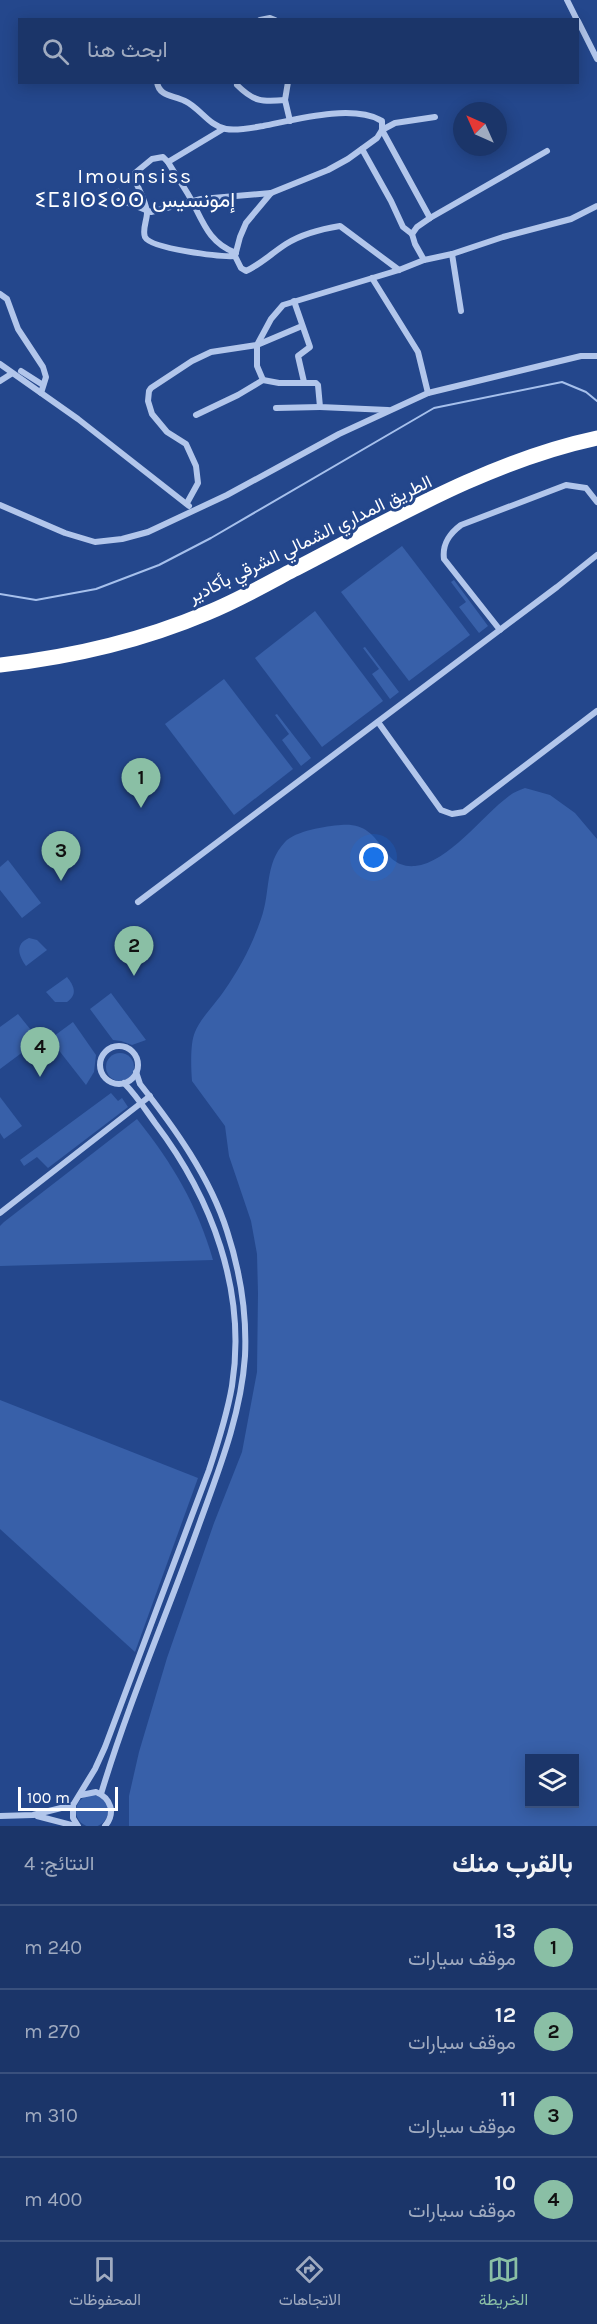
<!DOCTYPE html>
<html lang="ar">
<meta charset="utf-8">
<style>
:root{--surface:#1b3569;--page:#243d6f;--text:#f1f3f6;--muted:#a0abc0;--line:#39507d;--accent:#8abfa5}
body{margin:0;font-family:Karla,Vazirmatn,"Noto Sans Tifinagh",sans-serif;background:var(--page);color:var(--text);direction:rtl}
.controls{position:absolute;right:18px;bottom:18px;display:grid;overflow:hidden;border-radius:0px;box-shadow:0 3px 15px #0003}
.controls button{width:54px;height:54px;display:grid;place-items:center;padding:0;border:0;border-bottom:2px solid var(--line);background:var(--surface);color:var(--text);font:30px sans-serif}
.compass{position:absolute;left:453px;top:102px;width:54px;height:54px;border-radius:50%;background:var(--surface);box-shadow:0 3px 15px #0003;rotate:315deg}
.scale{position:absolute;left:18px;bottom:15px;width:100px;box-sizing:border-box;padding-left:6px;border:3px solid #fff;border-top:0;font-size:16px;line-height:21px;white-space:nowrap;color:#fff;-webkit-text-stroke:4px #24478c;paint-order:stroke}
.you{position:absolute;left:374px;top:858px;width:21px;height:21px;margin:-15px;border:4px solid #fff;border-radius:50%;background:#1a73e8;box-shadow:0 0 0 9px #1a73e833}
.badge{display:grid;place-items:center;width:39px;height:39px;border-radius:50%;background:var(--accent);color:#111;font-size:20px;font-weight:700}
.pin{position:absolute;translate:-50% -50px;filter:drop-shadow(0 2px 3px #0008)}
.pin::after{content:'';position:absolute;top:32px;width:21px;height:18px;background:inherit;clip-path:polygon(0 0,100% 0,50% 100%)}
.list{margin:0;padding:0;list-style:none}
h2{display:flex;justify-content:space-between;align-items:center;height:78px;margin:0;padding:0 24px;font-size:26px}
h2 small{font-size:20px;font-weight:400;color:var(--muted)}
.list li{display:grid;grid-template-columns:39px 1fr auto;gap:18px;align-items:center;box-sizing:border-box;height:84px;padding:0 24px;border-top:2px solid var(--line)}
.list b{display:block;font-size:22px;white-space:nowrap}
.list p{margin:0;font-size:20px;white-space:nowrap;color:var(--muted)}
.list em{font-size:20px;font-style:normal;color:var(--muted)}
.icon{flex:none;width:33px;height:33px;fill:none;stroke:currentColor;stroke-width:2;stroke-linecap:round;stroke-linejoin:round}
.map{position:relative;flex:none;width:597px;height:1826px;overflow:hidden;direction:ltr}
.search{position:absolute;background:var(--surface);box-shadow:0 3px 15px #0003;left:18px;right:18px;top:18px;height:66px;display:flex;align-items:center;gap:15px;box-sizing:border-box;padding:0 21px;border-radius:0px;color:var(--muted);font-size:22px}
.sheet{height:414px;background:var(--surface)}
nav{display:flex;justify-content:space-around;align-items:center;box-sizing:border-box;height:84px;border-top:2px solid var(--line);background:var(--surface);font-size:16px;color:var(--muted)}
nav a{display:grid;justify-items:center;gap:3px}
nav .on{color:var(--accent)}
.map>svg:first-child{display:block}
.green{fill:#3860a9;fill-rule:evenodd}
.lines{fill:none;stroke-linecap:round;stroke-linejoin:round}
.stream{stroke:#a6c0ec;stroke-width:2}
.street{stroke:#b2c6eb;stroke-width:6}
.highway{stroke:#fff;stroke-width:15}
.labels{text-anchor:middle;stroke-width:6;stroke-linejoin:round;paint-order:stroke}
.street-label{font-size:18px;fill:#fff;stroke:#24478c}
.quarter-label{font-size:21px;letter-spacing:1.5px;fill:#fff;stroke:#24478c}
</style>
<div class="map">
<svg width="597" height="1826" viewBox="0 0 597 1826">
<rect width="100%" height="100%" fill="#24478c"/>
<g class="green">
<path d="M402 546 470 635 409 681 341 592Z"/>
<path d="M454 580 488 626 479 633 459 607 466 602 451 582Z"/>
<path d="M315 611 383 701 322 747 255 658Z"/>
<path d="M365 647 399 692 390 699 372 674 379 669 363 648Z"/>
<path d="M224 679 293 769 234 815 165 724Z"/>
<path d="M277 714 311 758 301 766 282 740 289 734 275 715Z"/>
<path d="M525 788 550 795 575 813 597 839V1826H129V1796L139 1752 167 1658 214 1523 242 1452 257 1372 258 1293 257 1254 251 1221 229 1156 225 1126 192 1081C191 1068 190 1043 195 1032 200 1019 216 1003 224 991 240 968 252 945 261 919 271 892 264 864 285 842 295 831 326 826 341 825 385 821 378 869 415 866 448 863 483 815 509 796 514 792 520 790 525 788ZM530 1758H574V1804H530Z"/>
<path d="M8 860 41 903 22 918 0 890V867Z"/>
<path d="M29 938 37 940 47 950 26 966C18 955 15 944 29 938Z"/>
<path d="M67 977C74 986 78 994 67 1002H55L46 992Z"/>
<path d="M111 993 146 1040 132 1045 121 1041 113 1040 90 1009Z"/>
<path d="M18 1014 39 1040 0 1069V1027Z"/>
<path d="M73 1022 96 1055 94 1072 86 1085 50 1039Z"/>
<circle cx="120" cy="1067" r="14"/>
<path d="M111 1093 118 1101 122 1098 128 1107 48 1168 37 1157 24 1166 20 1160Z"/>
<path d="M0 1097 22 1126 4 1139 0 1133Z"/>
<path d="M137 1119C173 1164 197 1205 213 1260L0 1266V1226L4 1222Z"/>
<path d="M0 1400 198 1478 135 1652 0 1529Z"/>
<circle cx="92" cy="1811" r="16"/>
</g>
<g class="lines">
<path class="stream" d="M0 594 36 600 96 589 159 565 211 538 434 408 562 382 586 392 597 401"/>
<g class="street">
<path d="M567 0 577 20"/>
<path d="M260 20 270 18 275 20"/>
<path d="M578 21 597 59"/>
<path d="M157 82C159 97 174 95 185 101 200 108 209 126 226 129 237 131 251 128 263 126 294 120 351 104 380 120L382 121V130L377 138 348 159 328 170 271 193 246 223 240 237 235 256 241 268 246 271C261 264 272 253 286 244 302 234 321 229 340 226L399 270"/>
<path d="M288 82 285 100 290 121"/>
<path d="M237 85C254 102 262 102 285 100"/>
<path d="M168 162 223 129"/>
<path d="M118 192 121 198 128 203 151 212 201 199 271 193"/>
<path d="M430 218 382 130 395 123 435 117"/>
<path d="M412 234 417 227 430 218 547 151"/>
<path d="M452 254 503 237 571 219 597 206"/>
<path d="M235 256C221 257 151 249 145 237 142 230 147 220 147 213 147 203 138 188 134 178L135 173 152 159 163 157 168 162C176 176 186 189 193 203 204 225 211 244 236 253"/>
<path d="M424 260 452 254 461 311"/>
<path d="M372 278 418 352 428 393"/>
<path d="M0 294 7 299 18 329 43 367 46 377 41 393"/>
<path d="M294 301 310 347 298 356 304 382"/>
<path d="M0 364 78 419 189 506"/>
<path d="M21 371 43 385"/>
<path d="M263 380 279 383H316L318 385 320 407 388 410"/>
<path d="M0 381 11 374"/>
<path d="M276 408 320 407"/>
<path d="M196 415 238 395 263 380 257 366V345L302 326"/>
<path d="M187 503 198 483 196 466 186 444 167 432 152 414 148 401 149 391 151 388 192 361 211 352 257 345 271 319 283 305 399 270 424 260 415 244 412 234 403 227 391 201 362 149"/>
<path d="M0 505 65 533 95 542 122 539 148 532 227 495 339 434 428 393 581 356H597"/>
<path d="M500 630 444 559C442 544 449 534 461 525L566 485 586 488 597 502"/>
<path d="M378 722 441 810 452 814 464 812 597 711"/>
<path d="M138 902 557 587 597 555"/>
<circle cx="119" cy="1065" r="19"/>
<path d="M0 1213 150 1096"/>
<path d="M101 1794C129 1701 168 1612 200 1522 220 1467 241 1414 245 1356 247 1314 240 1271 227 1231 210 1177 174 1127 140 1084L136 1072"/>
<path d="M81 1795 96 1792C111 1798 116 1813 105 1826"/>
<path d="M0 1816 33 1815 73 1805"/>
<path d="M37 1816 75 1826"/>
<path d="M78 1826 73 1818V1805L95 1769 105 1747 209 1470C218 1443 227 1415 232 1386 247 1291 212 1198 155 1123 145 1109 136 1095 124 1083"/>
</g>
<path class="highway" d="M0 665C71 657 141 641 207 613 237 601 265 585 293 570 390 520 489 461 597 438"/>
</g>
<g class="labels">
<g class="street-label">
<text transform="translate(310 539) rotate(-26)" y="6">الطريق المداري الشمالي الشرقي بأكادير</text>
</g>
<g class="quarter-label">
<text x="135" y="183">Imounsiss<tspan x="135" dy="24">ⵉⵎⵓⵏⵙⵉⵙⵙ إمونسيس</tspan></text>
</g>
</g>
</svg>
<div class="controls">
<button><svg class="icon" aria-label="layers" viewBox="0 0 24 24"><path d="M12 4l9 5-9 5-9-5zM3 14l9 5 9-5"/></svg></button>
</div>
<svg class="compass" viewBox="-18 -18 36 36"><path d="M0-13l5 13h-10z" fill="#e53935"/><path d="M0 13l5-13h-10z" fill="#a0abc0"/></svg>
<div class="scale">100 m</div>
<div class="you"></div>
<div class="pin badge" style="left:141px;top:808px">1</div>
<div class="pin badge" style="left:134px;top:976px">2</div>
<div class="pin badge" style="left:61px;top:881px">3</div>
<div class="pin badge" style="left:40px;top:1077px">4</div>
<div class="search"><svg class="icon" aria-label="search" viewBox="0 0 24 24"><circle cx="10" cy="10" r="6"/><path d="M15 15l6 6"/></svg>ابحث هنا</div>
</div>
<section class="sheet">
<h2>بالقرب منك<small>النتائج: 4</small></h2>
<ul class="list">
<li><span class="badge">1</span><div><b>13</b><p>موقف سيارات</p></div><em>240 m</em></li>
<li><span class="badge">2</span><div><b>12</b><p>موقف سيارات</p></div><em>270 m</em></li>
<li><span class="badge">3</span><div><b>11</b><p>موقف سيارات</p></div><em>310 m</em></li>
<li><span class="badge">4</span><div><b>10</b><p>موقف سيارات</p></div><em>400 m</em></li>
</ul>
</section>
<nav>
<a class="on"><svg class="icon" aria-label="map" viewBox="0 0 24 24"><path d="M3 6l6-2 6 2 6-2v14l-6 2-6-2-6 2zM9 4v14M15 6v14"/></svg>الخريطة</a>
<a><svg class="icon" aria-label="directions" viewBox="0 0 24 24"><path d="M12 3l9 9-9 9-9-9zM9 14v-3h6M13 9l2 2-2 2"/></svg>الاتجاهات</a>
<a><svg class="icon" aria-label="saved" viewBox="0 0 24 24"><path d="M7 4h10v16l-5-4-5 4z"/></svg>المحفوظات</a>
</nav>
